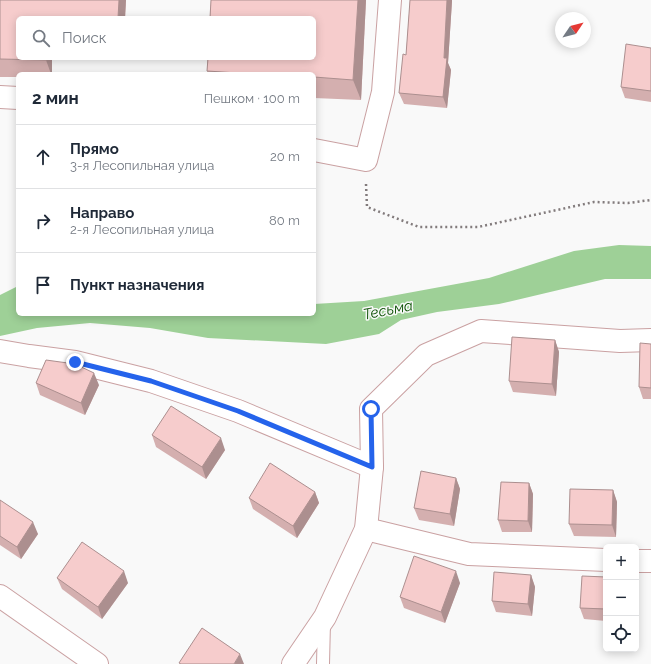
<!DOCTYPE html>
<html lang="ru">
<meta charset="utf-8">
<style>
:root{--surface:#fff;--page:#f2f2f3;--text:#1f2937;--muted:#747a83;--line:#e0e1e3}
body{margin:0;font-family:Raleway,sans-serif;background:var(--page);color:var(--text)}
.controls{position:absolute;right:12px;bottom:12px;display:grid;overflow:hidden;border-radius:6px;box-shadow:0 2px 10px #0003}
.controls button{width:36px;height:36px;display:grid;place-items:center;padding:0;border:0;border-bottom:1px solid var(--line);background:var(--surface);color:var(--text);font:20px sans-serif}
.compass{position:absolute;left:555px;top:12px;width:36px;height:36px;border-radius:50%;background:var(--surface);box-shadow:0 2px 10px #0003;rotate:55deg}
.stop{position:absolute;width:12px;height:12px;margin:-9px;border:3px solid #2563eb;border-radius:50%;background:#fff}
.stop.end{background:#2563eb;border-color:#fff;box-shadow:0 1px 4px #0008}
.list{margin:0;padding:0;list-style:none}
h2{display:flex;justify-content:space-between;align-items:center;height:52px;margin:0;padding:0 16px;font-size:17px}
h2 small{font-size:13px;font-weight:400;color:var(--muted)}
.list li{display:grid;grid-template-columns:26px 1fr auto;gap:12px;align-items:center;box-sizing:border-box;height:64px;padding:0 16px;border-top:1px solid var(--line)}
.list b{display:block;font-size:15px;white-space:nowrap}
.list p{margin:0;font-size:13px;white-space:nowrap;color:var(--muted)}
.list em{font-size:13px;font-style:normal;color:var(--muted)}
.icon{flex:none;width:22px;height:22px;fill:none;stroke:currentColor;stroke-width:2;stroke-linecap:round;stroke-linejoin:round}
.map{position:relative;flex:none;width:651px;height:664px;overflow:hidden}
.search{position:absolute;background:var(--surface);box-shadow:0 2px 10px #0003;left:16px;top:16px;width:300px;height:44px;display:flex;align-items:center;gap:10px;box-sizing:border-box;padding:0 14px;border-radius:6px;color:var(--muted);font-size:15px}
.panel{position:absolute;background:var(--surface);box-shadow:0 2px 10px #0003;left:16px;top:72px;width:300px;height:244px;border-radius:6px}
.map>svg:first-child{display:block}
.water{fill:#9ed097}
.lines{fill:none;stroke-linecap:round;stroke-linejoin:round}
.lane-casing{stroke:#caa1a2;stroke-width:14}
.street-casing{stroke:#caa1a2;stroke-width:24}
.path{stroke:#827b7c;stroke-width:2.5;stroke-dasharray:2 3;stroke-linecap:butt}
.lane{stroke:#fff;stroke-width:12}
.street{stroke:#fff;stroke-width:22}
.wall{fill:#d4afaf}
.shaded-wall{fill:#ac8f8f}
.building{fill:#f6cccc;stroke:#ac8f8f}
.route{stroke:#2563eb;stroke-width:5}
.labels{text-anchor:middle;stroke-width:3;stroke-linejoin:round;paint-order:stroke}
.water-label{font-size:15px;font-style:italic;fill:#0c5104;stroke:#f9f9f9}
</style>
<div class="map">
<svg width="651" height="664" viewBox="0 0 651 664">
<rect width="100%" height="100%" fill="#f9f9f9"/>
<path class="water" d="M619 245 651 246V279H605L499 304 437 312 401 320 379 334 326 344 208 338 150 328 90 323 37 328 0 336V295L18 286V314H314V304L364 301 489 278 574 251Z"/>
<g class="lines">
<defs>
<path id="lane" d="M323 664 324 622"/>
<g id="street">
<path d="M0 97 18 98"/>
<path d="M314 150 366 160 383 92 390 0"/>
<path d="M0 351 29 356 75 362 151 381 238 411 372 467"/>
<path d="M366 529 469 554 606 560"/>
<path d="M636 561H651"/>
<path d="M0 596 97 664"/>
<path d="M293 664 325 617 366 529 372 467 371 409 426 355 481 331 620 341 651 340"/>
</g>
</defs>
<use href="#lane" class="lane-casing"/>
<use href="#street" class="street-casing"/>
<path class="path" d="M366 184 367 207 419 227H478L594 202 628 203 651 200"/>
<use href="#lane" class="lane"/>
<use href="#street" class="street"/>
</g>
<g class="wall">
<path d="M0 0H126L125 18H18L52 58V74H18V77H0Z"/>
<path d="M211 0H366L361 100 314 98V74H208L207 71Z"/>
<path d="M410 0H452V1L448 63 451 70 447 108 404 104 399 93 406 55Z"/>
<path d="M651 48V102L625 98 621 87Z"/>
<path d="M555 340 559 352 556 396 513 392 509 381Z"/>
<path d="M651 344V399H643L639 387Z"/>
<path d="M36 383 99 385 85 415 40 395Z"/>
<path d="M152 435 225 450 206 479 156 447Z"/>
<path d="M456 478 460 489 454 526 419 520 414 508Z"/>
<path d="M529 483 533 494 532 532H502L498 520Z"/>
<path d="M613 490 617 502 616 537 574 536 569 524Z"/>
<path d="M315 492 319 503 297 538 253 509 249 498Z"/>
<path d="M0 500 38 534 21 559 0 545Z"/>
<path d="M531 575 535 587 532 616 496 612 492 601Z"/>
<path d="M606 577V621L584 619 580 608Z"/>
<path d="M57 578 128 583 102 619 62 589Z"/>
<path d="M460 583 445 623 404 608 400 597Z"/>
</g>
<g class="shaded-wall">
<path d="M119 0H126L125 18H118Z"/>
<path d="M358 0H366L361 100 353 80Z"/>
<path d="M447 0H452V1L448 63 451 70 447 108 443 97 444 58Z"/>
<path d="M46 58H52V74H51L46 60Z"/>
<path d="M555 340 559 352 556 396 552 384Z"/>
<path d="M94 373 99 385 85 415 81 403Z"/>
<path d="M221 438 225 450 206 479 202 467Z"/>
<path d="M456 478 460 489 454 526 450 514Z"/>
<path d="M529 483 533 494 532 532 528 521Z"/>
<path d="M613 490 617 502 616 537 612 525Z"/>
<path d="M315 492 319 503 297 538 293 526Z"/>
<path d="M33 522 38 534 21 559 17 547Z"/>
<path d="M124 571 128 583 102 619 98 607Z"/>
<path d="M456 571 460 583 445 623 441 612Z"/>
<path d="M531 575 535 587 532 616 528 604Z"/>
<path d="M240 654 244 664H234Z"/>
</g>
<g class="building">
<path d="M0 0H119L118 18H18V58H46V60L0 59Z"/>
<path d="M211 0H358L353 80 314 77V74H253L207 71 208 58H314V18H210Z"/>
<path d="M410 0H447L444 58H447L443 97 399 93 403 54 406 55Z"/>
<path d="M626 44 651 48V91L621 87Z"/>
<path d="M512 337 555 340 552 384 509 381Z"/>
<path d="M640 343 651 344V388L639 387Z"/>
<path d="M46 360 75 364 94 373 81 403 36 383Z"/>
<path d="M171 406 221 438 202 467 152 435Z"/>
<path d="M270 463 315 492 293 526 249 498Z"/>
<path d="M421 471 456 478 450 514 414 508Z"/>
<path d="M501 482 529 483 528 521 498 520Z"/>
<path d="M570 489 613 490 612 525 569 524Z"/>
<path d="M0 500 33 522 17 547 0 536Z"/>
<path d="M82 542 124 571 98 607 57 578Z"/>
<path d="M414 556 456 571 441 612 400 597Z"/>
<path d="M494 572 531 575 528 604 492 601Z"/>
<path d="M582 576 606 577V609L580 608Z"/>
<path d="M202 628 240 654 234 664H181L179 663Z"/>
</g>
<g class="lines">
<path class="route" d="M75 362 151 381 238 411 372 467 371 409"/>
</g>
<g class="labels">
<g class="water-label">
<text transform="translate(388 310) rotate(-11)" y="5">Тесьма</text>
</g>
</g>
</svg>
<div class="controls">
<button>+</button>
<button>−</button>
<button><svg class="icon" aria-label="locate" viewBox="0 0 24 24"><circle cx="12" cy="12" r="6"/><path d="M12 2v4M12 18v4M2 12h4M18 12h4"/></svg></button>
</div>
<svg class="compass" viewBox="-18 -18 36 36"><path d="M0-13l5 13h-10z" fill="#e53935"/><path d="M0 13l5-13h-10z" fill="#747a83"/></svg>
<div class="stop" style="left:371px;top:409px"></div>
<div class="stop end" style="left:75px;top:362px"></div>
<div class="search"><svg class="icon" aria-label="search" viewBox="0 0 24 24"><circle cx="10" cy="10" r="6"/><path d="M15 15l6 6"/></svg>Поиск</div>
<section class="panel">
<h2>2 мин<small>Пешком · 100 m</small></h2>
<ul class="list">
<li><svg class="icon" aria-label="ahead" viewBox="0 0 24 24"><path d="M12 20V5M6 11l6-6 6 6"/></svg><div><b>Прямо</b><p>3-я Лесопильная улица</p></div><em>20 m</em></li>
<li><svg class="icon" aria-label="right" viewBox="0 0 24 24"><path d="M7 20v-9h11M14 6l5 5-5 5"/></svg><div><b>Направо</b><p>2-я Лесопильная улица</p></div><em>80 m</em></li>
<li><svg class="icon" aria-label="arrive" viewBox="0 0 24 24"><path d="M6 21V4h12l-3 4 3 4H6"/></svg><div><b>Пункт назначения</b></div></li>
</ul>
</section>
</div>
